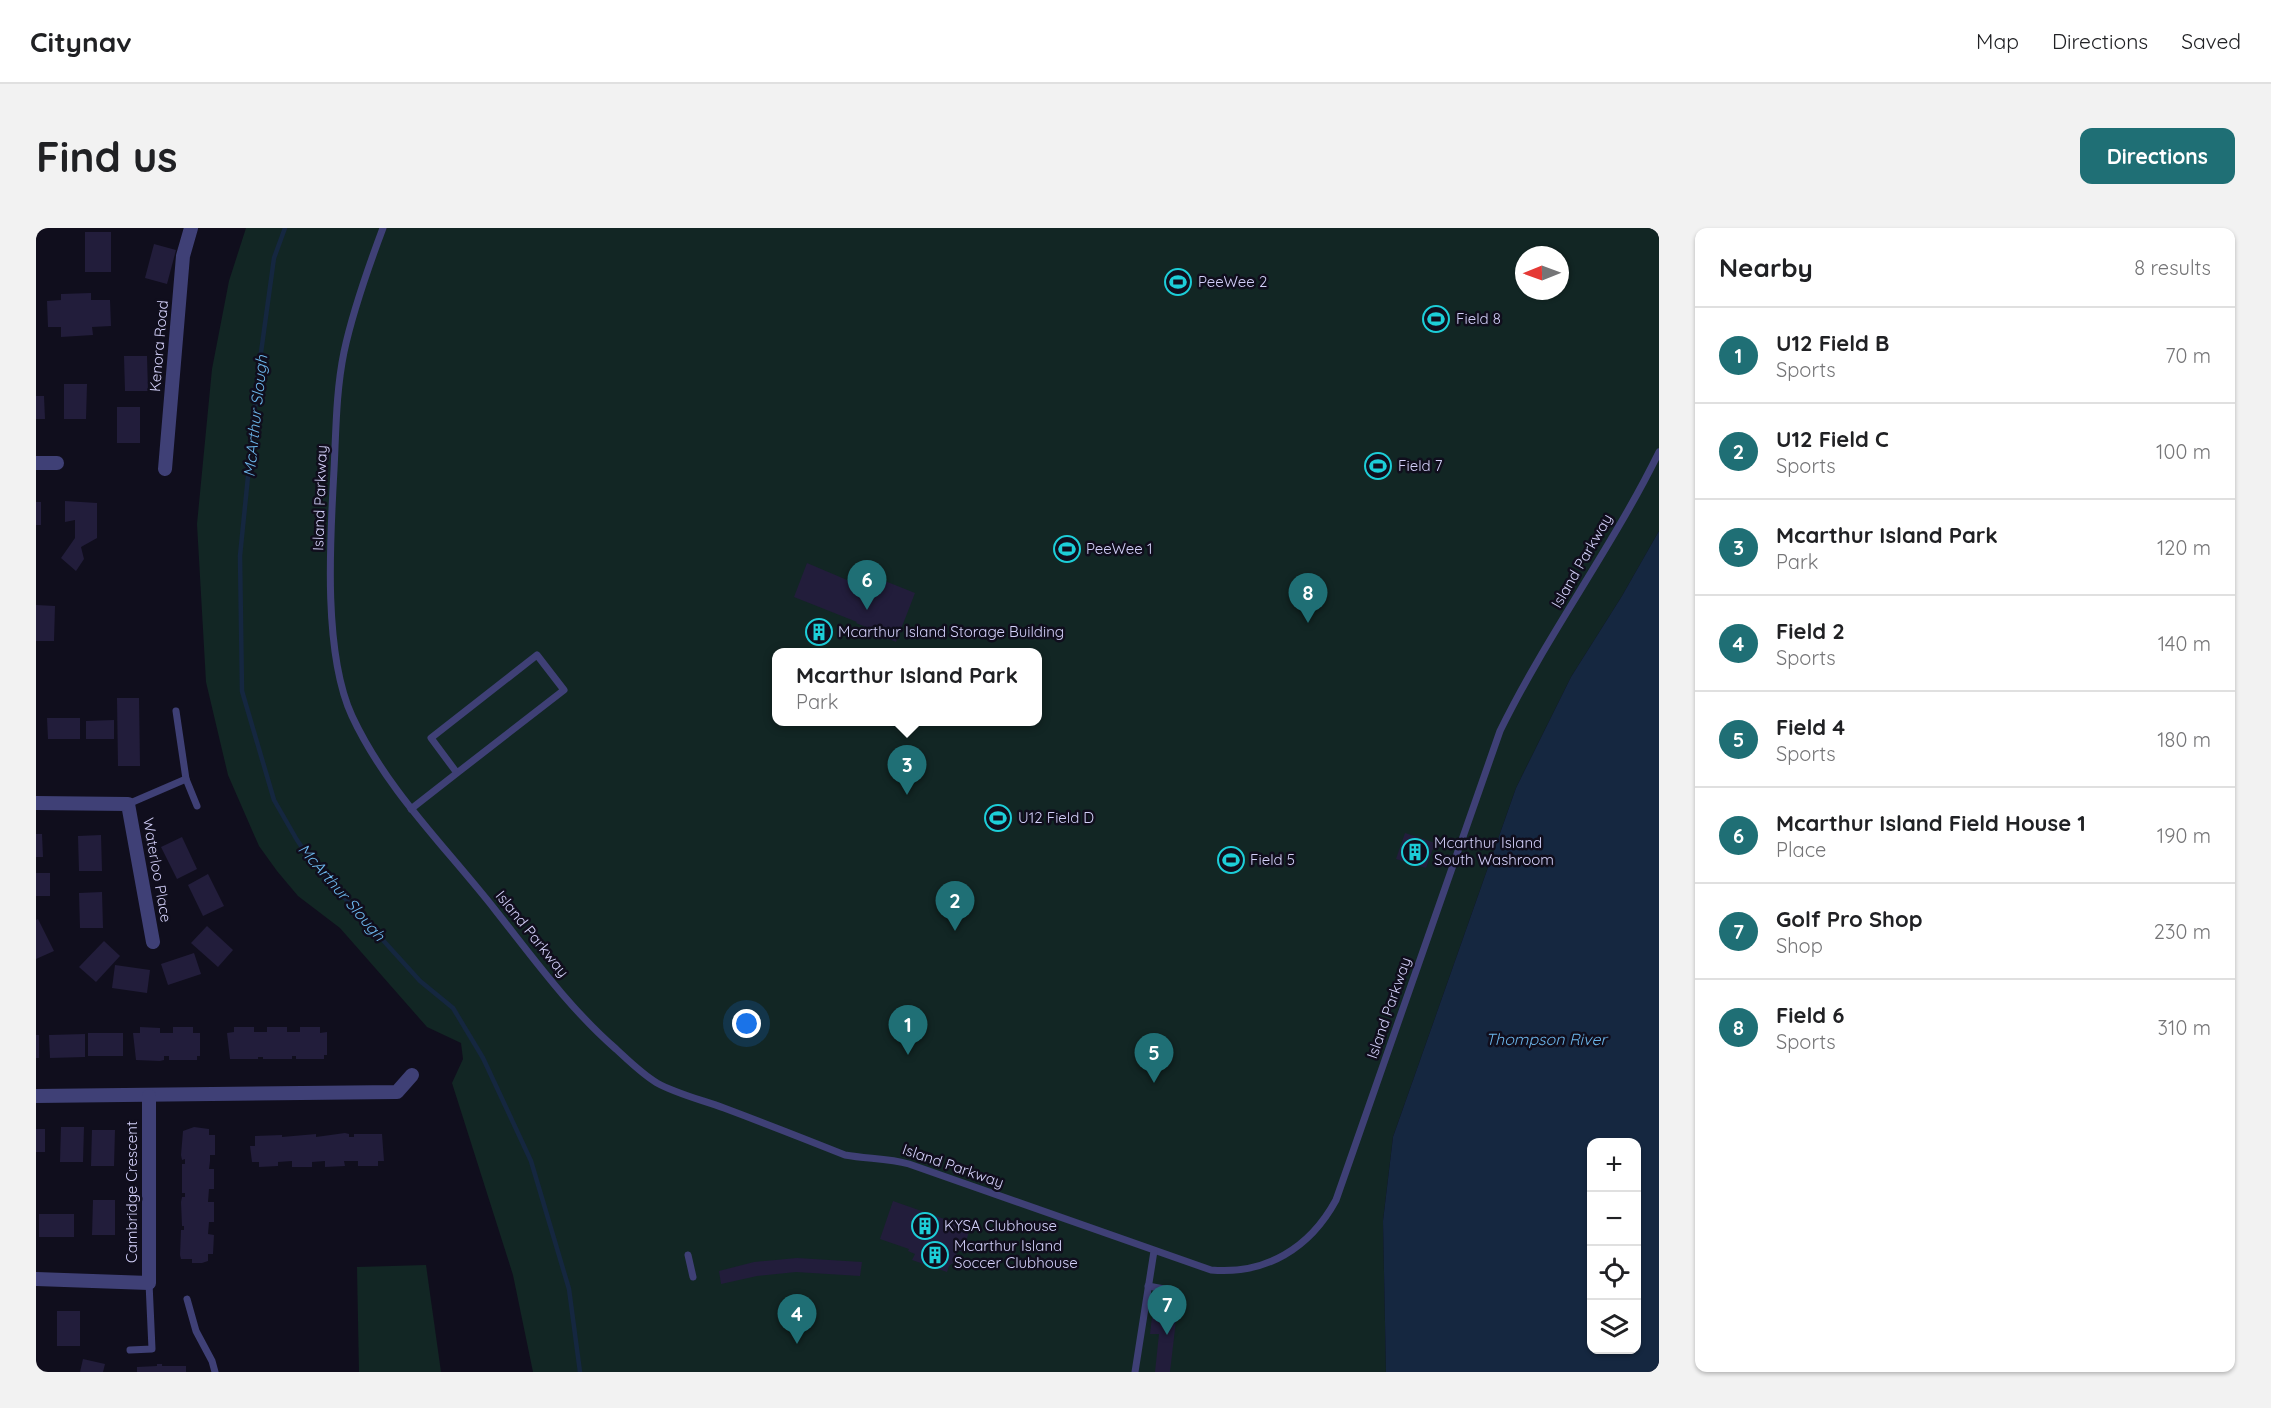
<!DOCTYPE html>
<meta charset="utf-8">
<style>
:root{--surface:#fff;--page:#f2f2f2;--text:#202124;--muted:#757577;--line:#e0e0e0;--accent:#1f6f75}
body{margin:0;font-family:Quicksand,sans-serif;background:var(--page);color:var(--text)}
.controls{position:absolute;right:18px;bottom:18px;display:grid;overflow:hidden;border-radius:12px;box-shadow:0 2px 4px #0004}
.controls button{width:54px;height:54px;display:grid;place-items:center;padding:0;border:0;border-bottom:2px solid var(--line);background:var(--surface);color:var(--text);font:30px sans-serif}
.compass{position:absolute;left:1479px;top:18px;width:54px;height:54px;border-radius:50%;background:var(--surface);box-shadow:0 2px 4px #0004;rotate:269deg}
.you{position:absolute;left:711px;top:796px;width:21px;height:21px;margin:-15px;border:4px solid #fff;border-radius:50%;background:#1a73e8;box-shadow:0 0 0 9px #1a73e833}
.badge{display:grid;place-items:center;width:39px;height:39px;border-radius:50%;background:var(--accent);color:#fff;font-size:20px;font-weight:700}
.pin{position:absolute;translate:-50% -50px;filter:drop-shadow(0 2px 3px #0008)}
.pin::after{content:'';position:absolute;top:32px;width:21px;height:18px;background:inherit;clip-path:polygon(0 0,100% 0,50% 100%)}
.popup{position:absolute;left:736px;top:420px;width:270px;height:78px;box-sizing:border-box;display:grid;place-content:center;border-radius:12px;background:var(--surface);filter:drop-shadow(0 2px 4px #0005);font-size:20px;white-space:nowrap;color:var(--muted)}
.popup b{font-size:22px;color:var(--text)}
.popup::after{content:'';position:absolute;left:50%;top:100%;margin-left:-12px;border:12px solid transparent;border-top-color:var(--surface)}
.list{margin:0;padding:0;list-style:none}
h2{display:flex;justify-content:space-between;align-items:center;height:78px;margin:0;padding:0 24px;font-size:26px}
h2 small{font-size:20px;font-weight:400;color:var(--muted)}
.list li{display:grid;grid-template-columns:39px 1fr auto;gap:18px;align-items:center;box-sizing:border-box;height:96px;padding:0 24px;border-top:2px solid var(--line)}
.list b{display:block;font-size:22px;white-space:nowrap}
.list p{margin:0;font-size:20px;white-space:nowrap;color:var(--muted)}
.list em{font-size:20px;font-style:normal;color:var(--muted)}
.icon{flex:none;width:33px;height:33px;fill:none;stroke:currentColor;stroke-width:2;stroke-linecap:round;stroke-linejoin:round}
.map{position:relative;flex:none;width:1623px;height:1144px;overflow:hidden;border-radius:12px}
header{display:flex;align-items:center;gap:36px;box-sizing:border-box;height:84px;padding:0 30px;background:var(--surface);border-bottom:2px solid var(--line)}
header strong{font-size:28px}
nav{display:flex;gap:33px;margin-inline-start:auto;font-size:21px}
.intro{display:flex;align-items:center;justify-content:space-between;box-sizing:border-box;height:144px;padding:0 36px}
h1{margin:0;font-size:42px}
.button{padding:15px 27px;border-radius:12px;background:var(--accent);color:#fff;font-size:21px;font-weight:700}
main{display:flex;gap:36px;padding:0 36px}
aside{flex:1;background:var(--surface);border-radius:12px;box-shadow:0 2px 4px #0004}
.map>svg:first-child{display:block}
.green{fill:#122624;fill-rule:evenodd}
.water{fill:#152740;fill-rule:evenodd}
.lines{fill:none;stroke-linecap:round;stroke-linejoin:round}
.stream{stroke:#152740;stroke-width:4.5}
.building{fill:#221d3b}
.service{stroke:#3f4076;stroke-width:7}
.minor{stroke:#3f4076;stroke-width:14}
.labels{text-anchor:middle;stroke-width:5;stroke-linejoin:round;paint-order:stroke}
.poi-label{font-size:15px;fill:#d3d0f9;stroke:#100e1d;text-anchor:start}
.street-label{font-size:15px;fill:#d3d0f9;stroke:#100e1d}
.water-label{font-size:16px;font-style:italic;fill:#6cb6eb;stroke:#100e1d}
</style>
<header>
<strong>Citynav</strong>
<nav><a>Map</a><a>Directions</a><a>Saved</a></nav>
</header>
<div class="intro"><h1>Find us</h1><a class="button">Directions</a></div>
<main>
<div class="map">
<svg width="1623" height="1144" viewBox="0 0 1623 1144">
<rect width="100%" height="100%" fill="#100e1d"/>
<g class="green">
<path d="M210 0H1623V303L1586 368 1535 449 1480 560 1357 909 1347 993 1350 1144H497L477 1047 416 855 427 831 425 815 391 799 304 700 262 668 241 643 223 618 192 547 170 454 161 296 176 141 193 53ZM1488 27H1524V63H1488ZM740 424H1002V494H740Z"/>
<path d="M390 1037 405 1144H323L321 1039Z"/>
</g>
<path class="water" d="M1623 303V1144H1350L1347 993 1357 909 1480 560 1535 449 1586 368ZM1556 914H1600V1122H1556Z"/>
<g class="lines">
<path class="stream" d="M249 0 238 30 223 139 204 328 206 463 238 572 261 612 276 634 384 753 417 780 447 830 495 933 533 1061 544 1144"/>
</g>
<g class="building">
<rect x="49" y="4" width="26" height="40"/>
<path d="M118 16 140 22 131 56 109 50Z"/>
<path d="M55 65V72H74L75 98 56 99 57 107 25 109V99H12L11 73 25 72V66Z"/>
<path d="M88 128H111L112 163H89Z"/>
<path d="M28 156H51L50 191H28Z"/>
<path d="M0 168H8L9 191H0Z"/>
<rect x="81" y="179" width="23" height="36"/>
<path d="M29 273 61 275V310L45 319 48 331 40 343 25 330 39 310V292L29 294Z"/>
<rect x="0" y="274" width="5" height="23"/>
<path d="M771 335 844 366 849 353 879 365 860 414 830 401V399L820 395 821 394 758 369Z"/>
<path d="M0 377 19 378 18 413H0Z"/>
<path d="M777 393 794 400 789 415 771 408Z"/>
<path d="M81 470H103L104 538H82Z"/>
<path d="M11 490H44V511H12Z"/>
<path d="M78 492V511H50V493Z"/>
<path d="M1369 605 1399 615 1390 640 1360 631Z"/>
<path d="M0 606H6L7 629H0Z"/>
<path d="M65 607 66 643H43L42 608Z"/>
<path d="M146 609 161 641 141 651 125 619Z"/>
<rect x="0" y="645" width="14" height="23"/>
<path d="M172 646 188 678 167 688 152 657Z"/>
<path d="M66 664 67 700H44L43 665Z"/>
<path d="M2 691 18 723 0 731V692Z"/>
<path d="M171 698 197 722 182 739 155 715Z"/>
<path d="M68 713 84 728 60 754 43 739Z"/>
<path d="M158 725 165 746 132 757 125 736Z"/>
<path d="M79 737 114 742 111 765 76 760Z"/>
<path d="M104 799 124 800V805H137V799H157V805H164V828H161V832H133V828H128V832L124 833 100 832 97 805H104Z"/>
<path d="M198 799H218V804H231V799H251V804H264V799H284V805L291 804V827H288V831H260V828H256V831H227V829H222V831H194L191 805 198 804Z"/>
<rect x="52" y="805" width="35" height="23"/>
<path d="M49 806V829L14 830 13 807Z"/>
<rect x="0" y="807" width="3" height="23"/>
<path d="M25 899H48L47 934H24Z"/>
<path d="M158 899 173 901V907H179V927H174V933L173 941H178V961H173L172 974H178V994H173L172 1006 178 1007 177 1026H172V1033L166 1035H156V1031H145L144 1027 145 1002H148V998H146L145 974 146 969H149V965H146V936H149V931L146 932 145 927 147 903Z"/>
<rect x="0" y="901" width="9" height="23"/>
<path d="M56 902H79L78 938H55Z"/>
<path d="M309 905 313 906V909H318V906H346L348 933H342V938H322V933H308L309 938 289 939V933L276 934V939H256V933L242 934V938L223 939V934H216L214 918H219V908L246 907V909L280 906V909Z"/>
<path d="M57 972H79V1007H56Z"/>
<path d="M857 973 934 1000 927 1024 922 1022 917 1035 913 1038 911 1044 876 1032 879 1026 872 1023 873 1021 844 1011Z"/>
<rect x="3" y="986" width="35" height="23"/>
<path d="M761 1030 826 1034 824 1048 760 1044 721 1048 685 1056 683 1043 718 1034Z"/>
<path d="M1118 1072 1142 1075 1134 1144H1119L1123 1106H1114Z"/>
<rect x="21" y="1083" width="23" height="35"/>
<path d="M47 1131 69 1136 67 1144H44Z"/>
<path d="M121 1136H126V1138H150V1144H101V1139L121 1138Z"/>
</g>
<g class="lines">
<g class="service">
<path d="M347 0C332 40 317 82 308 124 300 163 300 203 298 242 294 312 287 425 316 488 351 563 410 619 460 683 498 731 534 781 580 821 593 833 606 846 621 855 641 866 666 872 688 880 728 895 769 911 809 927 831 931 852 930 873 936L1175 1042C1230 1047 1274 1020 1300 972L1464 503C1511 407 1576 320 1623 224"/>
<path d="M140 483 150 551"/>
<path d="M92 576 150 551 161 578"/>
<path d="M375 581 421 545 395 510 501 427 528 462 421 545"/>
<path d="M652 1027 657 1049"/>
<path d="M1112 1058 1139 1063"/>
<path d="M151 1071 160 1103 176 1133 179 1144"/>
<path d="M94 1122 116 1121 113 1055"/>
<path d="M1099 1144 1118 1023"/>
</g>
<g class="minor">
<path d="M0 235H21"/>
<path d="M129 241 147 28 155 0"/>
<path d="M0 575 92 576 117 714"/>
<path d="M0 868 361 864 376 847"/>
<path d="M0 1051 113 1055V868"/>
</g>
</g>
<defs>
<symbol id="stadium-ring" viewBox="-11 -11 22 22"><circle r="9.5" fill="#100e1d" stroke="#1dced8" stroke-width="1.5"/><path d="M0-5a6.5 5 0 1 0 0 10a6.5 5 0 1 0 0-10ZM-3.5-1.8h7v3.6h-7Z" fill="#1dced8"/></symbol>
<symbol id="building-ring" viewBox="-11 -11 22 22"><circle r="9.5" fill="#100e1d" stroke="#1dced8" stroke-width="1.5"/><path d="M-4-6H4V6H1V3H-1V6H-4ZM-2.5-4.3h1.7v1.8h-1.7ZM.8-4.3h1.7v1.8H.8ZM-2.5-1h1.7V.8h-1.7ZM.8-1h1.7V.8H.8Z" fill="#1dced8"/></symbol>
</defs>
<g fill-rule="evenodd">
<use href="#stadium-ring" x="1127" y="39" width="30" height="30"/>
<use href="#stadium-ring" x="1385" y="76" width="30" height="30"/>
<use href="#stadium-ring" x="1327" y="223" width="30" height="30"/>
<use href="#stadium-ring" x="1016" y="306" width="30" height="30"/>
<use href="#building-ring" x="768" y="389" width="30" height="30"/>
<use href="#stadium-ring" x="947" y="575" width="30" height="30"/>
<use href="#building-ring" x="1364" y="609" width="30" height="30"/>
<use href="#stadium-ring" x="1180" y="617" width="30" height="30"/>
<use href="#building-ring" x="874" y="983" width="30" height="30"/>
<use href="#building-ring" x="884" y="1012" width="30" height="30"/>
</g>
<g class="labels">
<g class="poi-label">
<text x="1162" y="59">PeeWee 2</text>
<text x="1420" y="96">Field 8</text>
<text x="1362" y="243">Field 7</text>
<text x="1050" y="326">PeeWee 1</text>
<text x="802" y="409">Mcarthur Island Storage Building</text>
<text x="982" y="595">U12 Field D</text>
<text x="1398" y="620">Mcarthur Island<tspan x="1398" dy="17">South Washroom</tspan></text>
<text x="1214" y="637">Field 5</text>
<text x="908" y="1003">KYSA Clubhouse</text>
<text x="918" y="1023">Mcarthur Island<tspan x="918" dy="17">Soccer Clubhouse</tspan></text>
</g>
<g class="street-label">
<text transform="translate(123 118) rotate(-85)" y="5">Kenora Road</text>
<text transform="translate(284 270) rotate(-88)" y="5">Island Parkway</text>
<text transform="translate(1546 333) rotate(-60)" y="5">Island Parkway</text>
<text transform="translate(121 642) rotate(80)" y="5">Waterloo Place</text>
<text transform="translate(496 706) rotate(51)" y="5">Island Parkway</text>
<text transform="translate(1353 780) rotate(-71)" y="5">Island Parkway</text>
<text transform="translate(917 938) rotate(19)" y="5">Island Parkway</text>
<text transform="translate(96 964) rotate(-90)" y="5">Cambridge Crescent</text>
</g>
<g class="water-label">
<text transform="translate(219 188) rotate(-84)" y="6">McArthur Slough</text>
<text transform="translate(306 664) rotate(49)" y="6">McArthur Slough</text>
<text x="1510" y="817">Thompson River</text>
</g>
</g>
</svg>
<div class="controls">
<button>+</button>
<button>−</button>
<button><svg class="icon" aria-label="locate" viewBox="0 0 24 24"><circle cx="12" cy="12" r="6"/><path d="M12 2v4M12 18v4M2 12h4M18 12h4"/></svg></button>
<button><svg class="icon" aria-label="layers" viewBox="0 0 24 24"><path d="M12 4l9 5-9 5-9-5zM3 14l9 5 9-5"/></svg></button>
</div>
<svg class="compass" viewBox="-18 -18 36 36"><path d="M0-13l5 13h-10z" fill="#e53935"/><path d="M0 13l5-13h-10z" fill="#757577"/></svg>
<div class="you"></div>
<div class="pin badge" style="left:872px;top:827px">1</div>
<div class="pin badge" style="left:919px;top:703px">2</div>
<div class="pin badge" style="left:871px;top:567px">3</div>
<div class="popup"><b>Mcarthur Island Park</b>Park</div>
<div class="pin badge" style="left:761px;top:1116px">4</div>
<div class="pin badge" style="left:1118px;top:855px">5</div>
<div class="pin badge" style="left:831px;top:382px">6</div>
<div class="pin badge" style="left:1131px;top:1107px">7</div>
<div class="pin badge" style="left:1272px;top:395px">8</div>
</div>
<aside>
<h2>Nearby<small>8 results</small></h2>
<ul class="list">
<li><span class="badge">1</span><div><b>U12 Field B</b><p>Sports</p></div><em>70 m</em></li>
<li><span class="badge">2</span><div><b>U12 Field C</b><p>Sports</p></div><em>100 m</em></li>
<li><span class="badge">3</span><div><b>Mcarthur Island Park</b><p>Park</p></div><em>120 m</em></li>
<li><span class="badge">4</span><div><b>Field 2</b><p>Sports</p></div><em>140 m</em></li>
<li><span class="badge">5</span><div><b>Field 4</b><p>Sports</p></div><em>180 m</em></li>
<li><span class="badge">6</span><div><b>Mcarthur Island Field House 1</b><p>Place</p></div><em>190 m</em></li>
<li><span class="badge">7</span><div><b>Golf Pro Shop</b><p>Shop</p></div><em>230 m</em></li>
<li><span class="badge">8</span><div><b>Field 6</b><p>Sports</p></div><em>310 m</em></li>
</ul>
</aside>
</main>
